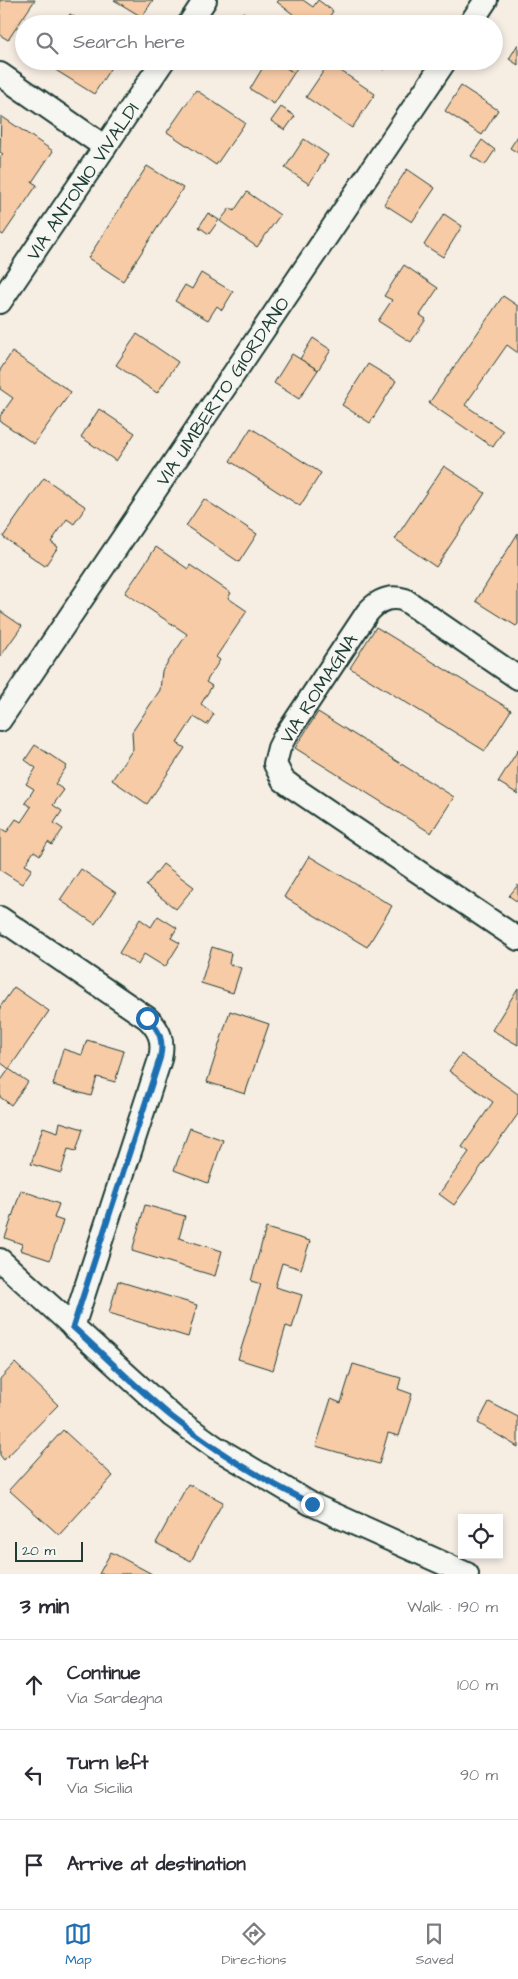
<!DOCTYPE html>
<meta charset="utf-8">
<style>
:root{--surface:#fff;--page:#f7f7f7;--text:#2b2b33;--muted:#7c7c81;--line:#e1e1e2;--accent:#1f6fb2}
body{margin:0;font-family:"Architects Daughter",sans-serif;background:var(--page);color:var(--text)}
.controls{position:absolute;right:15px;bottom:15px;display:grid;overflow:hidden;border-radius:0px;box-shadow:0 2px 8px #0003}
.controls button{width:45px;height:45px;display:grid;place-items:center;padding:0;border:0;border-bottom:1px solid var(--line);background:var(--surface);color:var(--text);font:25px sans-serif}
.scale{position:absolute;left:15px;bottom:12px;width:68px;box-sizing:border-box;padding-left:5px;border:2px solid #1f3d34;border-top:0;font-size:14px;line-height:18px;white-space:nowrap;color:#1f3d34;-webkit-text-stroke:4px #f6f6f2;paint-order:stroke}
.stop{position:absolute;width:15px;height:15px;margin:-11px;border:4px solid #1f6fb2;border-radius:50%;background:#fff}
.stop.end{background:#1f6fb2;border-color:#fff;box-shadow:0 1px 5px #0008}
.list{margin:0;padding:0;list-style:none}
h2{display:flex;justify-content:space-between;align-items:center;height:65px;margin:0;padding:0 20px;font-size:21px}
h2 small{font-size:16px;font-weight:400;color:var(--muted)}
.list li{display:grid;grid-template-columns:32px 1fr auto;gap:15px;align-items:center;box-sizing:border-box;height:90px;padding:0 20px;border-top:1px solid var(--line)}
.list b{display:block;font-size:19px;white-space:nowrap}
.list p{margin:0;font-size:16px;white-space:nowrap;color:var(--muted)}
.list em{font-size:16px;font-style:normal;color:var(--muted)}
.icon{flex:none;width:28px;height:28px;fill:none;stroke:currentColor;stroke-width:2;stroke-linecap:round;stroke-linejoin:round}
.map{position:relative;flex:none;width:518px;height:1574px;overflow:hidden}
.search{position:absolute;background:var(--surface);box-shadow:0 2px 8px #0003;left:15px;right:15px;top:15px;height:55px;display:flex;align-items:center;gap:12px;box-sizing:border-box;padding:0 18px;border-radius:28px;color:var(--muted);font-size:19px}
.sheet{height:335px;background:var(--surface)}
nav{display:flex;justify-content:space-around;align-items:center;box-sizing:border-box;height:70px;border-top:1px solid var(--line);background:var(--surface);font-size:14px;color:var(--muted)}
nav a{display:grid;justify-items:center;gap:2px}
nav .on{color:var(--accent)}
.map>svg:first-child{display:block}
.building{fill:#f7cba6;stroke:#1f3d34}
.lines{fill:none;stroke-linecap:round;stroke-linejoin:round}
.street-casing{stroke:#1f3d34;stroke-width:26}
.street{stroke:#f6f6f2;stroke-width:22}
.route{stroke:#1f6fb2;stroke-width:6}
.labels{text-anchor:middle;stroke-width:4.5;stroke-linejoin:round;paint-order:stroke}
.street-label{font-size:19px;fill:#1f3d34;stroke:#f6f6f2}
</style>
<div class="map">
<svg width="518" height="1574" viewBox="0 0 518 1574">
<rect width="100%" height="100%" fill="#f6ede3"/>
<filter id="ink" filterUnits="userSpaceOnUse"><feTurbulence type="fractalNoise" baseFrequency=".02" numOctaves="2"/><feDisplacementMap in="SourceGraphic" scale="10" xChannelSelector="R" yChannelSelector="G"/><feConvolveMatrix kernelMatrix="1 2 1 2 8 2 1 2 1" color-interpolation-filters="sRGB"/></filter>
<g filter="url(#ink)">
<g class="building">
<path d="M0 0H35L8 40 0 35Z"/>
<path d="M114 0H153L142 17Z"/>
<path d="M279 0H303L313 7 318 0 333 11 328 19 335 24H306L277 2Z"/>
<path d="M243 12 261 24H235Z"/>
<path d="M70 14 85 24H63Z"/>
<path d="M518 44V65L509 59Z"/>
<path d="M41 61H115L94 94Z"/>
<path d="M250 61H276L294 73 274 104 250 89 262 69Z"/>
<path d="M276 61H301L294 73Z"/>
<path d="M371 61H390L384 70Z"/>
<path d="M329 63 375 94 352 128 306 97Z"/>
<path d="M461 86 498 110 482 135 445 111Z"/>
<path d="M196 90 245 123 216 165 167 132Z"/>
<path d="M281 107 295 116 285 130 271 121Z"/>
<path d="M1 116 53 151 32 182 37 185 3 235 0 233V158L3 154 0 152Z"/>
<path d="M518 136V153L510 148Z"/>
<path d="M304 139 328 155 309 184 285 168Z"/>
<path d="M482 140 495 150 485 165 471 156Z"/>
<path d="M147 166 183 188 123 281 88 258Z"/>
<path d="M407 169 435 188 412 222 384 204Z"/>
<path d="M247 192 280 215 257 247 220 221 230 208 234 211Z"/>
<path d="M208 213 219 220 209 234 199 227Z"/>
<path d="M444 214 462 226 443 257 424 245Z"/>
<path d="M404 265 438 288 420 315 426 319 411 342 378 321 392 300 384 296Z"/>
<path d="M201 273 233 292 222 310 217 306 208 320 175 301 185 285 192 289Z"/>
<path d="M503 296 518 306V353L507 345 465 405 503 431 493 447 429 403Z"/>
<path d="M137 334 178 362 157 393 116 365Z"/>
<path d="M313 338 331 350 318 370 300 359Z"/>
<path d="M12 352 71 392 34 444 0 421V416L13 398 0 389V370Z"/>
<path d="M292 354 318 370 299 399 274 383Z"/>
<path d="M368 364 396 381 370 423 342 405Z"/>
<path d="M99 409 135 433 116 461 81 437Z"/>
<path d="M251 428 321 473 300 506 230 461Z"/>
<path d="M444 466 485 493 436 567 395 539Z"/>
<path d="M44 478 86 507 74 524 67 519 51 542 58 547 45 566 3 537Z"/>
<path d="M204 499 257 534 239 562 186 526Z"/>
<path d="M518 533V624L516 626 476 601Z"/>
<path d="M156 547 188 569 190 565 231 593 228 598 247 611 216 657 220 660 206 682 212 686 201 704 214 714 207 725 194 717 177 743 185 748 147 804 112 780 133 749 132 732 160 690 162 671 187 634 125 593Z"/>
<path d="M0 611 22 626 0 657Z"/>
<path d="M376 627 511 710 485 751 350 668Z"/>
<path d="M318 712 454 797 431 833 295 748Z"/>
<path d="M35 745 67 766 55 784 64 790 53 805 62 811 54 823 63 829 52 845 48 842 40 855 34 851 25 865 32 869 22 884 0 870V828L7 832 16 819 21 822 31 807 25 803 34 789 26 784 36 768 25 760Z"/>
<path d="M518 750V794L498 782Z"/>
<path d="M309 856 392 906 367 947 284 897Z"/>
<path d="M163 864 194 887 176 909 146 886Z"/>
<path d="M81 869 116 893 95 924 60 900Z"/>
<path d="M518 885V902L509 896Z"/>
<path d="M158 916 177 928 171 938 180 943 165 967 144 954 138 965 119 953 140 919 151 927Z"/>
<path d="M212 947 231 953 229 964 241 968 233 993 201 983Z"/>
<path d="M14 987 49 1011 9 1069 0 1062V1007Z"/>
<path d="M518 988V1045L492 1030Z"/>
<path d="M230 1011 269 1024 245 1094 207 1082Z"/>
<path d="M87 1040 124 1051 115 1082 97 1077 91 1096 53 1085 63 1049 82 1055Z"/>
<path d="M461 1054 518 1094V1114L454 1205 439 1194 469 1152 462 1147 493 1102 449 1071Z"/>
<path d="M9 1069 28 1082 11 1105 0 1097V1082Z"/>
<path d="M60 1122 83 1129 76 1151 68 1149 61 1173 31 1164 43 1127 58 1132Z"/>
<path d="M190 1128 223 1140 208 1183 174 1170Z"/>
<path d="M21 1190 59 1204 54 1218 63 1221 50 1260 20 1250 22 1244 5 1238Z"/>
<path d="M145 1205 185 1216 179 1238 222 1251 215 1276 132 1251Z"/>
<path d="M266 1228 310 1241 301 1269 282 1263 275 1287 302 1295 292 1328 286 1326 273 1370 238 1359 261 1284 251 1281Z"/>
<path d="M118 1281 197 1305 188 1337 109 1313Z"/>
<path d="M15 1363 58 1405 4 1460 0 1455V1379Z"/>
<path d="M353 1364 401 1378 398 1389 412 1394 399 1436 388 1433 379 1464 316 1446 331 1399 341 1403Z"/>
<path d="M489 1402 518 1417V1447L478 1423Z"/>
<path d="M63 1430 113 1476 59 1535 9 1490Z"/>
<path d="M188 1484 223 1502 191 1561 156 1543Z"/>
<path d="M111 1552 152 1574H99Z"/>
</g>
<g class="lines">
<defs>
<g id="street">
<path d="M189 24 205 0"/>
<path d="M470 24 486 0"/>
<path d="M0 74 105 147"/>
<path d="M0 302 163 61"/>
<path d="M518 678 405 600C389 595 378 600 367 613L284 738 279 748 275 764 283 780 291 786 518 939"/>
<path d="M0 720 445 61"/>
<path d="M0 918 147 1018C160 1030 164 1041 160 1059L73 1327"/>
<path d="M0 1260 172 1416 215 1447 311 1504 467 1574"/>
</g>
</defs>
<use href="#street" class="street-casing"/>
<use href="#street" class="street"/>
</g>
</g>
<g class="lines" filter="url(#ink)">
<path class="route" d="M147 1018C160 1030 164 1041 160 1058L73 1327C106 1357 138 1389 172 1417 215 1451 263 1480 312 1504"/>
</g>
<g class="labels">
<g class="street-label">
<text transform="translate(82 181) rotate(-56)" y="7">VIA ANTONIO VIVALDI</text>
<text transform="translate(222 391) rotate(-56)" y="7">VIA UMBERTO GIORDANO</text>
<text transform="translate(318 688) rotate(-57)" y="7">VIA ROMAGNA</text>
</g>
</g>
</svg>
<div class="controls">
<button><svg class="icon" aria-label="locate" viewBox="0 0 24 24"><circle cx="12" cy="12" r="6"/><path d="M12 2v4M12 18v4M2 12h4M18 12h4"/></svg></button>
</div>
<div class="scale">20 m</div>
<div class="stop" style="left:147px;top:1018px"></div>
<div class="stop end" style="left:312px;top:1504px"></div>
<div class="search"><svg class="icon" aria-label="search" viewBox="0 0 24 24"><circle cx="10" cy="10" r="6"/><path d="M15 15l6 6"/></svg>Search here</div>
</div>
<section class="sheet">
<h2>3 min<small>Walk · 190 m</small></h2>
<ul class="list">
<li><svg class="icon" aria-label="ahead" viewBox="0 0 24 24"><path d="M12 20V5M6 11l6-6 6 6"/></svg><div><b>Continue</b><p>Via Sardegna</p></div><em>100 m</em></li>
<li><svg class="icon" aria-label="left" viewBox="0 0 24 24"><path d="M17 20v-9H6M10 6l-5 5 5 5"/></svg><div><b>Turn left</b><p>Via Sicilia</p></div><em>90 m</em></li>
<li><svg class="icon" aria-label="arrive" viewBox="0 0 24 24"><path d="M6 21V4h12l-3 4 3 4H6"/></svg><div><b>Arrive at destination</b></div></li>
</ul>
</section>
<nav>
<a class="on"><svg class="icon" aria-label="map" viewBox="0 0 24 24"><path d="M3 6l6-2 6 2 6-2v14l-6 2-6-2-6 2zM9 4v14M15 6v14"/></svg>Map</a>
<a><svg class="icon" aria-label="directions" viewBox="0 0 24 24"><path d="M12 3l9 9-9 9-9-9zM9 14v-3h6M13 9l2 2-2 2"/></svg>Directions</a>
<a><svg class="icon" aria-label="saved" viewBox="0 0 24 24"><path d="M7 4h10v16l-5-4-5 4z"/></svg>Saved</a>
</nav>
